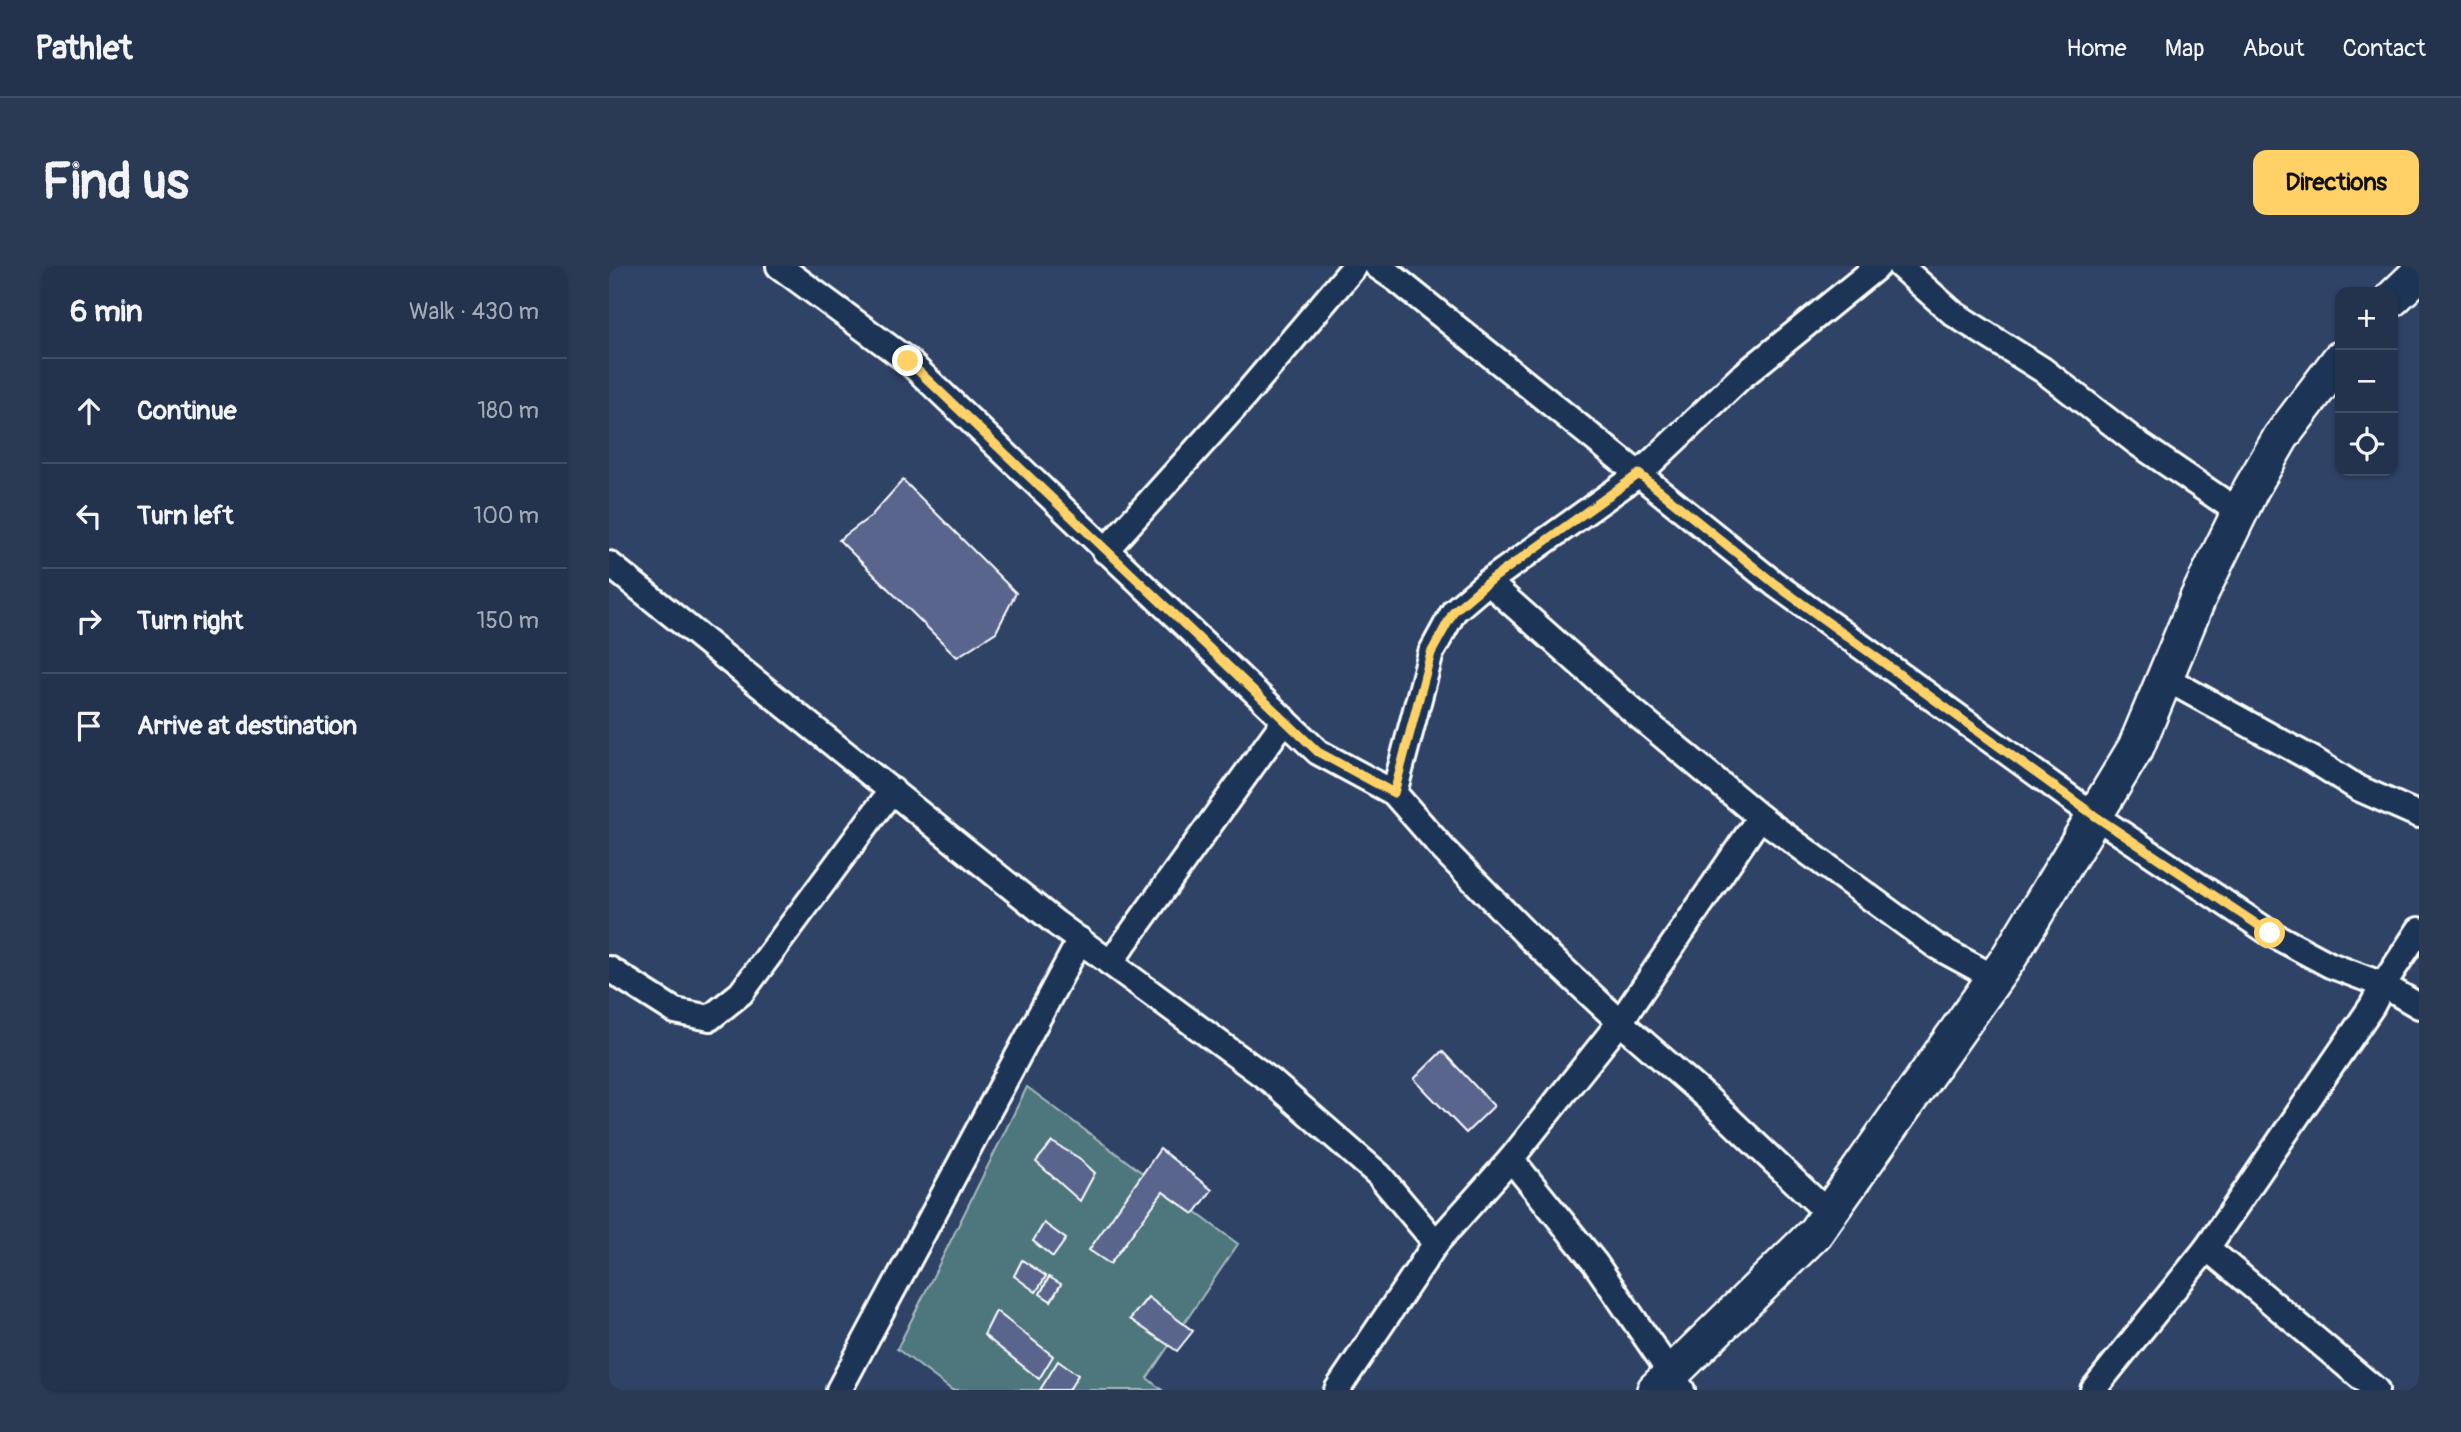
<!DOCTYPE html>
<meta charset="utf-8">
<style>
:root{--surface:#23324d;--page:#2b3a54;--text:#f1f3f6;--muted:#a3aab6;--line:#404d65;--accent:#ffd166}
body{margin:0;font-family:Pangolin,sans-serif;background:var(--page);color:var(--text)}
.controls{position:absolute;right:21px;top:21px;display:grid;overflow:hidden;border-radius:14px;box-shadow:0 2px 5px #0004}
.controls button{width:63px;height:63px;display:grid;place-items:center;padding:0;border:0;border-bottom:2px solid var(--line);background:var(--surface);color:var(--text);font:35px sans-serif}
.stop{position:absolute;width:21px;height:21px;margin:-16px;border:5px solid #ffd166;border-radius:50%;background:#fff}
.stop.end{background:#ffd166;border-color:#fff;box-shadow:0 2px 7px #0008}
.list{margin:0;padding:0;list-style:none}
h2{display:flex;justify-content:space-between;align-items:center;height:91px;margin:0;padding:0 28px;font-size:30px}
h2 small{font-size:23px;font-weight:400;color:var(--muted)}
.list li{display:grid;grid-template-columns:46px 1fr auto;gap:21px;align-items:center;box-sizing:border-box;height:105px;padding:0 28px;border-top:2px solid var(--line)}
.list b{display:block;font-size:26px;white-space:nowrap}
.list em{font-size:23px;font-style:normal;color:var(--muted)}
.icon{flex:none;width:38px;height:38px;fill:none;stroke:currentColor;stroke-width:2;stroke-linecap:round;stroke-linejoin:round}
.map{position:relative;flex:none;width:1810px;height:1124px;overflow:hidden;border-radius:14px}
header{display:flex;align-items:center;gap:42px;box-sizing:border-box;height:98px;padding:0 35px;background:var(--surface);border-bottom:2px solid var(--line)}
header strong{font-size:33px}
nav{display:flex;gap:38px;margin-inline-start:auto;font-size:24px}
.intro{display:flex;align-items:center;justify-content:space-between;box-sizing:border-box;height:168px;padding:0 42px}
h1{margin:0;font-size:49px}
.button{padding:18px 32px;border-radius:14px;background:var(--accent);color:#111;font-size:24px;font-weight:700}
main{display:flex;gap:42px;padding:0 42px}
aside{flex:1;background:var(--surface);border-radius:14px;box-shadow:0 2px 5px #0004}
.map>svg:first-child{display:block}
.green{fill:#4e777c;stroke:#a6bbbe;stroke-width:2}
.building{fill:#5a658d;stroke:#fff;stroke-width:2}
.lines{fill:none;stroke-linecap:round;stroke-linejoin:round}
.minor-casing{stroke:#fff;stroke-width:30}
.secondary-casing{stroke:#fff;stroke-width:40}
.minor{stroke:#1d3557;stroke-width:24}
.secondary{stroke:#1d3557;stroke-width:35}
.route{stroke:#ffd166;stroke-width:9}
</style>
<header>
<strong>Pathlet</strong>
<nav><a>Home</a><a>Map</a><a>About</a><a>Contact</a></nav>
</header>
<div class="intro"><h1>Find us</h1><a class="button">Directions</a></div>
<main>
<aside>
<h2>6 min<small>Walk · 430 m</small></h2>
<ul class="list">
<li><svg class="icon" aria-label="ahead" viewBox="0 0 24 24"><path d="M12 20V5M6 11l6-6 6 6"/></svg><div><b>Continue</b></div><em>180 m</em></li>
<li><svg class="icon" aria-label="left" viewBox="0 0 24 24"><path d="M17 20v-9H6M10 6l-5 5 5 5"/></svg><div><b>Turn left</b></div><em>100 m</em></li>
<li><svg class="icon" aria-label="right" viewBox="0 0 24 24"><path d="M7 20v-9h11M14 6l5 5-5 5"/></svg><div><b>Turn right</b></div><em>150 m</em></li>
<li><svg class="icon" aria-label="arrive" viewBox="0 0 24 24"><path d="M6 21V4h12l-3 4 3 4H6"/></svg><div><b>Arrive at destination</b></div></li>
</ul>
</aside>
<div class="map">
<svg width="1810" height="1124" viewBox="0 0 1810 1124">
<rect width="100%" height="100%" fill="#2f4367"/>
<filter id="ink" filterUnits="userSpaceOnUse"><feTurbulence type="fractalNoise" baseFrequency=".0143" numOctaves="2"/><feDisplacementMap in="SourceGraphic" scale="14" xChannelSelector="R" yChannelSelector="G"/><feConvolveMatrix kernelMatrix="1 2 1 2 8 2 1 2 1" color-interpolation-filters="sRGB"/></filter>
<g filter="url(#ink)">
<path class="green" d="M418 821 629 978 538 1112 553 1124H343L288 1083Z"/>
<g class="building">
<path d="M294 214 407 327 387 366 348 391 230 274 262 250Z"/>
<path d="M833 785 885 840 857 867 805 813Z"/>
<path d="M443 876 470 892 486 907 471 935 427 896Z"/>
<path d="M551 883 603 924 585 948 554 926 501 998 480 984Z"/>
<path d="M435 957 457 973 444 991 424 975Z"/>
<path d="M413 994 437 1010 427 1026 405 1010Z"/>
<path d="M440 1011 452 1018 442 1035 431 1028Z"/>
<path d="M539 1031 584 1065 568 1085 521 1053Z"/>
<path d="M387 1045 444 1090 430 1113 375 1069Z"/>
<path d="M449 1095 469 1109 460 1124H431Z"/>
</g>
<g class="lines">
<defs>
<g id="minor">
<path d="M170 0 299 95 709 486 785 527 834 583 922 673 1011 756 1097 831 1220 948"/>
<path d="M768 0 787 13 1166 318 1486 550 1661 667 1721 699 1774 719 1810 740"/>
<path d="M1291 0 1345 48 1434 104 1527 176 1631 247"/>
<path d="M496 285 633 133 746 0"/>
<path d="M0 298 447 657 662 815 770 909 827 977"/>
<path d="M879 316 1024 445 1151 551 1327 680 1386 712"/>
<path d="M1556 412 1703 493 1749 522 1810 549"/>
<path d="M785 527 822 387 845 345 879 316 1030 208 1131 112 1269 0"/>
<path d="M501 697 676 454"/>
<path d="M0 703 66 745 101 752 132 727 283 524"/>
<path d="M902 893 986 997 1073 1124"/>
<path d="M1598 982 1767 1124"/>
<path d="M230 1124 471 674"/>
<path d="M728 1124 827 977 902 893 1011 756 1151 551"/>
<path d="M1484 1124 1598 982 1763 740 1774 719 1810 664"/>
</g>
<g id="secondary">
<path d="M1784 32 1810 7"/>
<path d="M1046 1124 1206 967 1399 693 1527 481 1589 332 1642 223 1672 171 1731 93"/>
</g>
</defs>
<use href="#minor" class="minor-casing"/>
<use href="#secondary" class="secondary-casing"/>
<use href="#minor" class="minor"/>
<use href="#secondary" class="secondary"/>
</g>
</g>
<g class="lines" filter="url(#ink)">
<path class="route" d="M299 95 709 486 785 527 822 387 845 345 879 316 1030 208 1166 318 1486 550 1661 667"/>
</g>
</svg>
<div class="controls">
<button>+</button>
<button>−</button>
<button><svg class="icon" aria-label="locate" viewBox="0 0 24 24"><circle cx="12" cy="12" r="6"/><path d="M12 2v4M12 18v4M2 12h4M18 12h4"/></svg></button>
</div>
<div class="stop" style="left:1661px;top:667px"></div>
<div class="stop end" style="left:299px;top:95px"></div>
</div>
</main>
